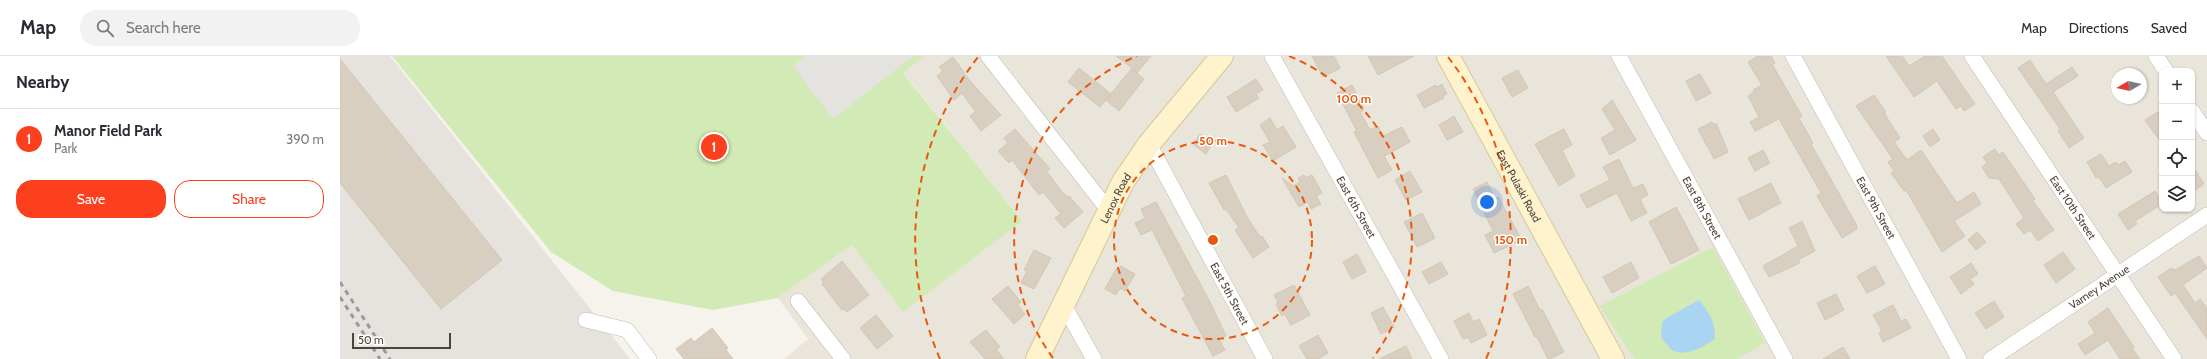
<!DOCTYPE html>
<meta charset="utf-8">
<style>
:root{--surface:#fff;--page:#f2f2f3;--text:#2b2b33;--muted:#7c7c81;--line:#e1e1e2;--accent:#fc3f1d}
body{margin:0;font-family:Cabin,sans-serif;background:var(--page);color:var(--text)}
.controls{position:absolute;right:12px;top:12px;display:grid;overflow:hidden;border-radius:8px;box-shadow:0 1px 3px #0004}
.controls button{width:36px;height:36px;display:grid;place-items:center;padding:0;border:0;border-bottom:1px solid var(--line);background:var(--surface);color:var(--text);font:20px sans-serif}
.compass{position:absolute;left:1771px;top:12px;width:36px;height:36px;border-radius:50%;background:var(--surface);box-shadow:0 1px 3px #0004;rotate:261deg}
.scale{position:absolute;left:12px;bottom:10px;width:99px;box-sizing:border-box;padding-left:4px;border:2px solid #4b4439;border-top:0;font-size:11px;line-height:14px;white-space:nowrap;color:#4b4439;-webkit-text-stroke:3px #fff;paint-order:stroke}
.you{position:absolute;left:1147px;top:146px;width:14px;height:14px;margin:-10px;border:3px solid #fff;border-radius:50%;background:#1a73e8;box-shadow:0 0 0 6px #1a73e833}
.badge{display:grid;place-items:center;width:26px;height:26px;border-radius:50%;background:var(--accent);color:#fff;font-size:13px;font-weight:700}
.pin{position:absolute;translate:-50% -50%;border:2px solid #fff;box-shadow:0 1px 4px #0006}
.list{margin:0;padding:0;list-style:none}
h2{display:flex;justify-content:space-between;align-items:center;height:52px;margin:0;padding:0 16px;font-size:17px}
h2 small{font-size:13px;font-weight:400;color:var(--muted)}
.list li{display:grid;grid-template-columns:26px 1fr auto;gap:12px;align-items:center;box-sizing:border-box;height:60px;padding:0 16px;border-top:1px solid var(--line)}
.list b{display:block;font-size:15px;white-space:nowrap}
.list p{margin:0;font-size:13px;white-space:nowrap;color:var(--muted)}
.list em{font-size:13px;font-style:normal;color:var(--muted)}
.actions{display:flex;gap:8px;padding:12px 16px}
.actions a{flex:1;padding:9px 0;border:1px solid var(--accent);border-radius:16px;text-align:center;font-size:14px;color:var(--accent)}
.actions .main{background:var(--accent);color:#fff}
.icon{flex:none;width:22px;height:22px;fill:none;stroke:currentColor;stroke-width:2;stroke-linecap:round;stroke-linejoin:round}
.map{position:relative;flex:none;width:1867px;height:303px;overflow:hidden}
header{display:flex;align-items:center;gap:24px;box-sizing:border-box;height:56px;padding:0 20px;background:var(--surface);border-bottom:1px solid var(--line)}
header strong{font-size:19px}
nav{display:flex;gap:22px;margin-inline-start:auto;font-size:14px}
.search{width:280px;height:36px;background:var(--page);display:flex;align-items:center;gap:10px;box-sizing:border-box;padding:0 14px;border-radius:16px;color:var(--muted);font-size:15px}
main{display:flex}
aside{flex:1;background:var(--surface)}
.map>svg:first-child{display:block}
.residential{fill:#eae5da;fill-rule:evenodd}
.industrial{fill:#e6e2dd}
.green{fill:#d2eab5}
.parking{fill:#e5e3e0}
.water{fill:#a9d4f2}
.building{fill:#d8cfc1;stroke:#d3c7b4}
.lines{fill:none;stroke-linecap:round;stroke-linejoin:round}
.street-casing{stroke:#c2bbae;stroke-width:16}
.secondary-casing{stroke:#d6c79b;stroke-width:24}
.street{stroke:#fff;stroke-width:15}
.secondary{stroke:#fff3cd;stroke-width:22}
.rail{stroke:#9a9a9a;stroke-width:3;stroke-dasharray:5 5;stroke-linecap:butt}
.ring{fill:none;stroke:#e8590c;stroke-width:2;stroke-dasharray:7 5}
.labels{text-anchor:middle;stroke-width:3;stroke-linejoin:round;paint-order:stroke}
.street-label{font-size:11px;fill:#4b4439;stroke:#fff}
.centre{fill:#e8590c;stroke:#fff;stroke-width:2}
.ring-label{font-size:12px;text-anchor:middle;font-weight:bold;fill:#e8590c;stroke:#fff;stroke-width:3;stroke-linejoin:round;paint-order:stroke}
</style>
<header>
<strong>Map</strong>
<div class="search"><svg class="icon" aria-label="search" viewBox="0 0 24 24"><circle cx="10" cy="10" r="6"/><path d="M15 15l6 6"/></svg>Search here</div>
<nav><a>Map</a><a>Directions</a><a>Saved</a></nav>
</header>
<main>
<aside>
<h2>Nearby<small></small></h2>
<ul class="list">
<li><span class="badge">1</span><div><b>Manor Field Park</b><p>Park</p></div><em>390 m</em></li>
</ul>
<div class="actions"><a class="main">Save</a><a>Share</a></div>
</aside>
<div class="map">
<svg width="1867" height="303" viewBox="0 0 1867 303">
<rect width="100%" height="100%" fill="#f6f3ec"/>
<path class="residential" d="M584 0H1867V303H444L468 283 438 242 512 189 682 165 563 16ZM1822 15H1852V153H1822ZM1777 18H1801V42H1777Z"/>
<path class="industrial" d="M0 0H50L290 303H0Z"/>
<g class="green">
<path d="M52 0H584L563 17 682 165 563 256 512 189 438 242 373 254 273 235 211 196Z"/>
<path d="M1373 191 1425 287 1397 303H1294L1260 250Z"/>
</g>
<path class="parking" d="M466 0H573L493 63 453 10Z"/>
<path class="water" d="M1359 244C1370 257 1375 266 1375 283 1365 290 1343 303 1331 293 1328 290 1324 285 1321 281L1322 267 1325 263Z"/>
<g class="building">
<path d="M776 0H811L797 17 793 14 804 23 779 55 766 44 792 12Z"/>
<path d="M972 0H994L1000 12 983 21Z"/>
<path d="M1028 0H1074L1038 19Z"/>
<path d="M1418 0H1431L1435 7 1432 8 1462 60 1459 62 1473 87 1471 88 1516 168 1517 173 1502 182 1477 140 1481 137 1439 63 1415 75 1410 66 1419 61 1408 40 1414 36 1413 34 1422 29 1408 6Z"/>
<path d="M1546 0H1562L1569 10 1585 0H1602L1635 48 1624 55 1621 50 1616 53 1597 25 1574 41Z"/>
<path d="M613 1 630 25 661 59 641 75 630 60 636 56 622 37 614 44 597 20 603 15 599 11Z"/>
<path d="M0 3 162 204 101 253 0 127Z"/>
<path d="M1690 4 1706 28 1732 11 1738 20 1713 36 1744 82 1729 92 1718 75 1720 73 1678 12Z"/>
<path d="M739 12 771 38 760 51 728 26Z"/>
<path d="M1178 14 1188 32 1172 41 1162 22Z"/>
<path d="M1360 18 1371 37 1356 45 1346 25Z"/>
<path d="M916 23 923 34 916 38 919 42 896 56 887 41Z"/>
<path d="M1102 28 1107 38 1103 40 1104 42 1084 52 1077 39 1096 29 1097 31Z"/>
<path d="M1012 29 1024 54 1020 56 1030 74 1038 70 1043 80 1062 71 1070 86 1044 100 1052 114 1038 122 1014 76 1017 75 997 37Z"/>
<path d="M1534 39 1546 56 1544 57 1560 82 1554 86 1567 104 1581 94 1617 147 1634 136 1641 148 1614 165 1625 180 1602 196 1566 134 1564 135 1551 117 1554 115 1548 106 1553 103 1516 50Z"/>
<path d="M1272 44 1296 84 1270 99 1261 82 1275 74 1262 53Z"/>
<path d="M1818 56 1822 62V88L1805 64Z"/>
<path d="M1114 60 1123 76 1107 84 1099 69Z"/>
<path d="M930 62 937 74 943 70 956 91 933 105 923 89 930 86 920 69Z"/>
<path d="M1372 66 1374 69 1376 67 1388 96 1374 103 1358 73Z"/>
<path d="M675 73 710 113 707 116 722 136 728 141 729 140 743 156 724 172 715 162 721 158 703 136 699 139 672 104 669 107 658 95 668 87 664 82Z"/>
<path d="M1224 73 1232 89 1222 94 1235 120 1219 130 1195 88Z"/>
<path d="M1593 73 1600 84 1590 91 1583 80Z"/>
<path d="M860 78 868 84 871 90 866 98 853 88Z"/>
<path d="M1655 93 1659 99 1663 96 1695 143 1693 145 1714 174 1698 185 1690 174 1684 178 1676 168 1684 162 1659 123 1649 122 1642 111 1647 107 1643 101Z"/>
<path d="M1423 94 1430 107 1415 115 1408 102Z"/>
<path d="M1761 98 1769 110 1776 106 1778 109 1785 105 1792 116 1766 132 1759 121 1756 122 1747 106Z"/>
<path d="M1279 103 1293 132 1303 128 1308 139 1300 143 1307 157 1291 165 1277 137 1247 152 1240 139 1270 124 1263 111Z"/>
<path d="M1852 109 1864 128 1852 136Z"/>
<path d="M1070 115 1082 136 1066 144 1055 124Z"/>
<path d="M886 119 907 161 920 181 922 180 929 191 913 202 895 174 899 172 886 153 884 154 869 127Z"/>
<path d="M964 119 966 122 972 119 982 137 976 140 981 148 971 153 968 146 959 151 942 122 953 130 960 126 958 122Z"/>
<path d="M1147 126 1155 143 1158 141 1182 184 1154 197 1145 179 1153 175 1133 133Z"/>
<path d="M1431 127 1441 147 1409 164 1398 143Z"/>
<path d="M1815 135 1822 148 1795 165 1797 168 1788 174 1778 158Z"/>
<path d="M816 146 870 246 886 280 879 283 885 294 873 300 842 242 846 240 812 174 801 179 795 167 805 162 801 153Z"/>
<path d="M1336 151 1359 194 1331 208 1309 166Z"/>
<path d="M1082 157 1095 182 1077 191 1064 166Z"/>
<path d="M1462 165 1475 195 1458 204 1460 207 1429 221 1423 210 1458 190 1449 172Z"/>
<path d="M1637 176 1646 186 1636 194 1628 184Z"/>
<path d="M694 194 711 202 694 233 681 227 687 215 684 214Z"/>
<path d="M1723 196 1735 213 1716 227 1704 209Z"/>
<path d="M1017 198 1026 216 1012 223 1003 206Z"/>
<path d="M1859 200 1867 212 1843 229 1855 247 1860 243 1867 252V283L1835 237 1831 240 1818 221 1831 212 1835 214Z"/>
<path d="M502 205 529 239 507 256 504 253 502 254 482 228 484 227 481 223Z"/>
<path d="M1101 206 1108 218 1089 228 1082 216Z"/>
<path d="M1291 206 1299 222 1272 237 1263 221Z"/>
<path d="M1631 207 1638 218 1630 223 1634 228 1621 238 1610 221Z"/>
<path d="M781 210 795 218 785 235 780 232 776 239 765 233 776 213 779 214Z"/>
<path d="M1535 210 1545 228 1527 237 1517 220Z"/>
<path d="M954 229 970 259 951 269 945 258 942 260 936 248 938 246 934 239Z"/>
<path d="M668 230 681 246 678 249 685 258 674 268 652 243Z"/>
<path d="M1188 230 1200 254 1202 253 1224 296 1210 303H1208L1197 281H1195L1173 238Z"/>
<path d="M1496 238 1504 254 1485 264 1477 247Z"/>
<path d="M1654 245 1664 261 1646 273 1635 257Z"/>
<path d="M1553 249 1561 265 1566 263 1571 272 1543 286 1539 277 1542 275 1533 259Z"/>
<path d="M1043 251 1054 271 1041 278 1031 257Z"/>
<path d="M1768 252 1794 291 1792 292 1800 303H1780L1768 284 1745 299 1738 288 1755 277 1748 266Z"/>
<path d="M1129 257 1133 266 1139 263 1147 279 1131 287 1128 281 1123 283 1114 265Z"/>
<path d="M536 259 553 280 537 293 520 272Z"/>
<path d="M372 272 388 292 386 294 393 303H344L336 293 351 282 354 286Z"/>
<path d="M646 274 660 291 656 293 664 303H645L630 286Z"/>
<path d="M978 279 988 297 978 303H967L959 290Z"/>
<path d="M1066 290 1072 303H1039Z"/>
<path d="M1503 291 1510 303H1483Z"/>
</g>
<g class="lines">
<defs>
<g id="street">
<path d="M648 0 769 155"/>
<path id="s1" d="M932 0 1101 303"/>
<path id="s2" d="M1279 0 1445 303"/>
<path id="s3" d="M1453 0 1619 303"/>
<path id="s4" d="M1632 0 1834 303"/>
<path d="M1816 0 1826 15"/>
<path d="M1852 55 1867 77"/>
<path id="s5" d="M809 88 925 303"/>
<path d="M458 245 503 303"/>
<path d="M723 248 754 303"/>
<path d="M246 264 287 274 309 303"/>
<path id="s6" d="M1651 303 1867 159"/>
</g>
<g id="secondary">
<path id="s7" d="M1108 0 1273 303"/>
<path id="s8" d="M697 303 783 126 809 88 882 0"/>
</g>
</defs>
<use href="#street" class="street-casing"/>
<use href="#secondary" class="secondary-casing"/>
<use href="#street" class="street"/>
<use href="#secondary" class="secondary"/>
<g class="rail">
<path d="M0 226 50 303"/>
<path d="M0 241 40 303"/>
</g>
</g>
<g class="ring">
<circle cx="873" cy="184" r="99"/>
<path d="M713 302A199 199 0 0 1 797 0M949 0A199 199 0 0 1 1033 302"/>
<path d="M600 303A298 298 0 0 1 638 1M1108 1A298 298 0 0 1 1146 303"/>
</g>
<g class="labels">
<g class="street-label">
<text dy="4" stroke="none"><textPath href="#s7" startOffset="148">East Pulaski Road</textPath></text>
<text dy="4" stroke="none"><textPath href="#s8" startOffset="179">Lenox Road</textPath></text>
<text dy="4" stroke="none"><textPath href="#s1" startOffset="173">East 6th Street</textPath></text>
<text dy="4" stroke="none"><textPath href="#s4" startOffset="182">East 10th Street</textPath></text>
<text dy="4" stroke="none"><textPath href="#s2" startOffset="173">East 8th Street</textPath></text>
<text dy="4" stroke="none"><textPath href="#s3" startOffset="173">East 9th Street</textPath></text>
<text dy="4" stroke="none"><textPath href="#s6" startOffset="130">Varney Avenue</textPath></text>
<text dy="4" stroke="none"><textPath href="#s5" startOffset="170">East 5th Street</textPath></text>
</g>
</g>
<circle cx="873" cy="184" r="6" class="centre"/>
<g class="ring-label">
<text x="1014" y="47">100 m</text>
<text x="873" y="89">50 m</text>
<text x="1171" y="188">150 m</text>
</g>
</svg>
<div class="controls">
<button>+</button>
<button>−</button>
<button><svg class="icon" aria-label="locate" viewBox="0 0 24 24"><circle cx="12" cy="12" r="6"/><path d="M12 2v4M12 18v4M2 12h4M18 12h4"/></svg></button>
<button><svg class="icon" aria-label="layers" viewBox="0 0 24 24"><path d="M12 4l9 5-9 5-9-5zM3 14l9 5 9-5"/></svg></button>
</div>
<svg class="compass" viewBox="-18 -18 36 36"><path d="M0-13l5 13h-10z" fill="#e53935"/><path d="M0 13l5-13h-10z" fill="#7c7c81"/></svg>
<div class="scale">50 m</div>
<div class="you"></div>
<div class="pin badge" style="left:374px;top:91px">1</div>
</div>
</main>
